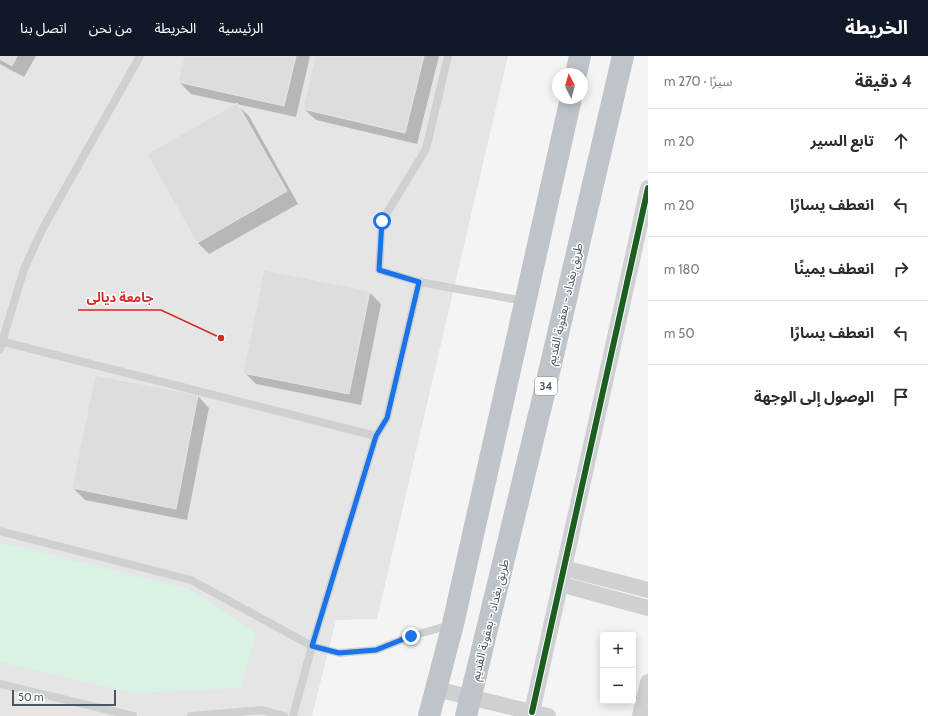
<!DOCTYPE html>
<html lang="ar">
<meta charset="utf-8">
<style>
:root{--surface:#fff;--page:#f2f2f3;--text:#2b2b33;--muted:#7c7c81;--line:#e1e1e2;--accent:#111827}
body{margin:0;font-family:Cabin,"Noto Sans Arabic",sans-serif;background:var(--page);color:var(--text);direction:rtl}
.controls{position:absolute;right:12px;bottom:12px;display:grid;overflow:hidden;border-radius:4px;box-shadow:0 2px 10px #0003}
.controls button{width:36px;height:36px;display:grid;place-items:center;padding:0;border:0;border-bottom:1px solid var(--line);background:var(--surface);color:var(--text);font:20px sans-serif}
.compass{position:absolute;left:552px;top:12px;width:36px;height:36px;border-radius:50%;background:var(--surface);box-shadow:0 2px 10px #0003;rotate:354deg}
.scale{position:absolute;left:12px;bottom:10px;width:104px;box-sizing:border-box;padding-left:4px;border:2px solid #4a5661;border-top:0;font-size:11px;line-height:14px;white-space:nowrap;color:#4a5661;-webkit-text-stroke:3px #fff;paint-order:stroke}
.stop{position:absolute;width:12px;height:12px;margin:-9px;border:3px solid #1a73e8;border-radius:50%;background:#fff}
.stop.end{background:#1a73e8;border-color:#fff;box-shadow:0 1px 4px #0008}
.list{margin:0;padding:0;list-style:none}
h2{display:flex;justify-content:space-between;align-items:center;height:52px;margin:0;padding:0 16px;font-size:17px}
h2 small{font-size:13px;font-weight:400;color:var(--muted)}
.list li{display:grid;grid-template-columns:26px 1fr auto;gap:12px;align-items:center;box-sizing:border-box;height:64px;padding:0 16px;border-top:1px solid var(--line)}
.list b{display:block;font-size:15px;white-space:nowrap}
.list em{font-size:13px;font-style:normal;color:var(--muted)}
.icon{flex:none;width:22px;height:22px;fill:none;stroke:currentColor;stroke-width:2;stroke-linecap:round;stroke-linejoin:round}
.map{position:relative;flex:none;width:648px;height:660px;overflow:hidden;direction:ltr}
header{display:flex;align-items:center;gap:24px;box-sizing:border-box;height:56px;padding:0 20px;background:var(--accent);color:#fff}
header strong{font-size:19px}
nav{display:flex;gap:22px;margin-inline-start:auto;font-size:14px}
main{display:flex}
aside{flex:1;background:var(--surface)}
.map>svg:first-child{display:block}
.education{fill:#e6e5e6}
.green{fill:#d9f2e3}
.shadow{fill:#0003}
.building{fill:#ddddde;stroke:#e5e6e7}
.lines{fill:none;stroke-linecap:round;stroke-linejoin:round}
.lane{stroke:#ced0d2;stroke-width:8}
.street{stroke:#ced0d2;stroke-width:16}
.highway{stroke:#bec4c9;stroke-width:22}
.cycleway-casing{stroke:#fff;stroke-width:8}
.cycleway{stroke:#1b5e20;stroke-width:6}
.route{stroke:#1a73e8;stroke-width:5}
.labels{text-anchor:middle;stroke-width:3;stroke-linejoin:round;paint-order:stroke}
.shield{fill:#fff;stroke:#808990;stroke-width:1}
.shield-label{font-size:11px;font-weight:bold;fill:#4a5661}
.street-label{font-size:12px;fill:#4a5661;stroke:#fff}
.leader{fill:none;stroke:#d62828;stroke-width:1.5}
.callout-dot{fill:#d62828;stroke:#fff;stroke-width:1.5}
.callout-label{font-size:13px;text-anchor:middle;font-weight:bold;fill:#d62828;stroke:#fff;stroke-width:3;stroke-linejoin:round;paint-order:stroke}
</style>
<header>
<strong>الخريطة</strong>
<nav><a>الرئيسية</a><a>الخريطة</a><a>من نحن</a><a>اتصل بنا</a></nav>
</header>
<main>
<aside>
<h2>4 دقيقة<small>سيرًا · 270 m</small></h2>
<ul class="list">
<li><svg class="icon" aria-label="ahead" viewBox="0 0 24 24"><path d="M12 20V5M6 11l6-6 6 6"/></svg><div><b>تابع السير</b></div><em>20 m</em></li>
<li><svg class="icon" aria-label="left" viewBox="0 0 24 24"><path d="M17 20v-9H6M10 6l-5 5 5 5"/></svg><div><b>انعطف يسارًا</b></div><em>20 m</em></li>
<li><svg class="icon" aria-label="right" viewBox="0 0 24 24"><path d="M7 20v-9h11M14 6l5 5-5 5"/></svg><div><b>انعطف يمينًا</b></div><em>180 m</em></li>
<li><svg class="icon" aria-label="left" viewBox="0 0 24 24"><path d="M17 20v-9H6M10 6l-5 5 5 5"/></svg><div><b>انعطف يسارًا</b></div><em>50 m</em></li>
<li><svg class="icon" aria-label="arrive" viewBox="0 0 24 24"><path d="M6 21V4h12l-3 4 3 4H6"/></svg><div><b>الوصول إلى الوجهة</b></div></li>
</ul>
</aside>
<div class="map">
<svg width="648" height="660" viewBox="0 0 648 660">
<rect width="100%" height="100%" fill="#f4f4f4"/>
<path class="education" d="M0 0H508L377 563 336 564 312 660H0Z"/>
<path class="green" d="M0 486 189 533 256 576 241 632 133 637 0 606Z"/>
<g class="shadow">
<path d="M0 0H36L24 21 0 8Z"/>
<path d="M185 0H310L296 61 191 38 179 26Z"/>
<path d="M317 0H439L417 88 316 64 304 53Z"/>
<path d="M237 49 249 60 298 148 209 198 197 186Z"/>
<path d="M369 236 381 248 361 349 256 328 245 317Z"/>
<path d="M198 340 209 352 187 464 85 444 73 432Z"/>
</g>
<g class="building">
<path d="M0 0H17L12 10 0 3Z"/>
<path d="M184 0H296L284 50 178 26Z"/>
<path d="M315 0H424L405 77 303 53Z"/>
<path d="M237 47 287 135 197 187 147 98Z"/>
<path d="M264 214 370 235 349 338 243 317Z"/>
<path d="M95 319 198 339 176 453 72 432Z"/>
</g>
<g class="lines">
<g class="lane">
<path d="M448 0 426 93 382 165 379 214 419 226 524 245"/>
<path d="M0 285 376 380"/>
<path d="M0 293 24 213 43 172 140 0"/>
<path d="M0 475 191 524 312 590 339 597 376 594 411 580 451 569"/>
<path d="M0 628 133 660"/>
<path d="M191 660 262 654 284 660"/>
<path d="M293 660 312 590 376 380 387 362 419 226"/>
</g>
<g class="street">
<path d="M564 512 648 534"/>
<path d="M560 528 648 552"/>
<path d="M436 633 548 660"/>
<path d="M532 656 648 132"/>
<path d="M640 660 648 626"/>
</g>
<g class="highway">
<path d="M576 18 580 0"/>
<path d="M429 660 453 568 571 42"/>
<path d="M466 660 543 342 623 0"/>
</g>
<defs>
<path id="cycleway" d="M532 656 648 132"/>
</defs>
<use href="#cycleway" class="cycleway-casing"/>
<use href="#cycleway" class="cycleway"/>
</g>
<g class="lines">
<path class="route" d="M382 165 379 214 419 226 387 362 376 380 312 590 339 597 376 594 411 580"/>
</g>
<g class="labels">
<rect class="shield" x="535" y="321" width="22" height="18" rx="3"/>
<g class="shield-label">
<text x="546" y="334">34</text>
</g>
<g class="street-label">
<text transform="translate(565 248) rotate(-77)" y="4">طريق بغداد - بعقوبة القديم</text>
<text transform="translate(490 564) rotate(-76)" y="4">طريق بغداد - بعقوبة القديم</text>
</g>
</g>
<path class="leader" d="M221 282L161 254H78"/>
<circle class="callout-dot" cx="221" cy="282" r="4"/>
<g class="callout-label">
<text x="120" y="246">جامعة ديالى</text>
</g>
</svg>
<div class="controls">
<button>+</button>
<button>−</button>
</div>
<svg class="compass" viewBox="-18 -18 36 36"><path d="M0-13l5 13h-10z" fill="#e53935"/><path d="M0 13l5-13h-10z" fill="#7c7c81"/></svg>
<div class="scale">50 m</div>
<div class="stop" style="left:382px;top:165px"></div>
<div class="stop end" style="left:411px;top:580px"></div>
</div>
</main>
